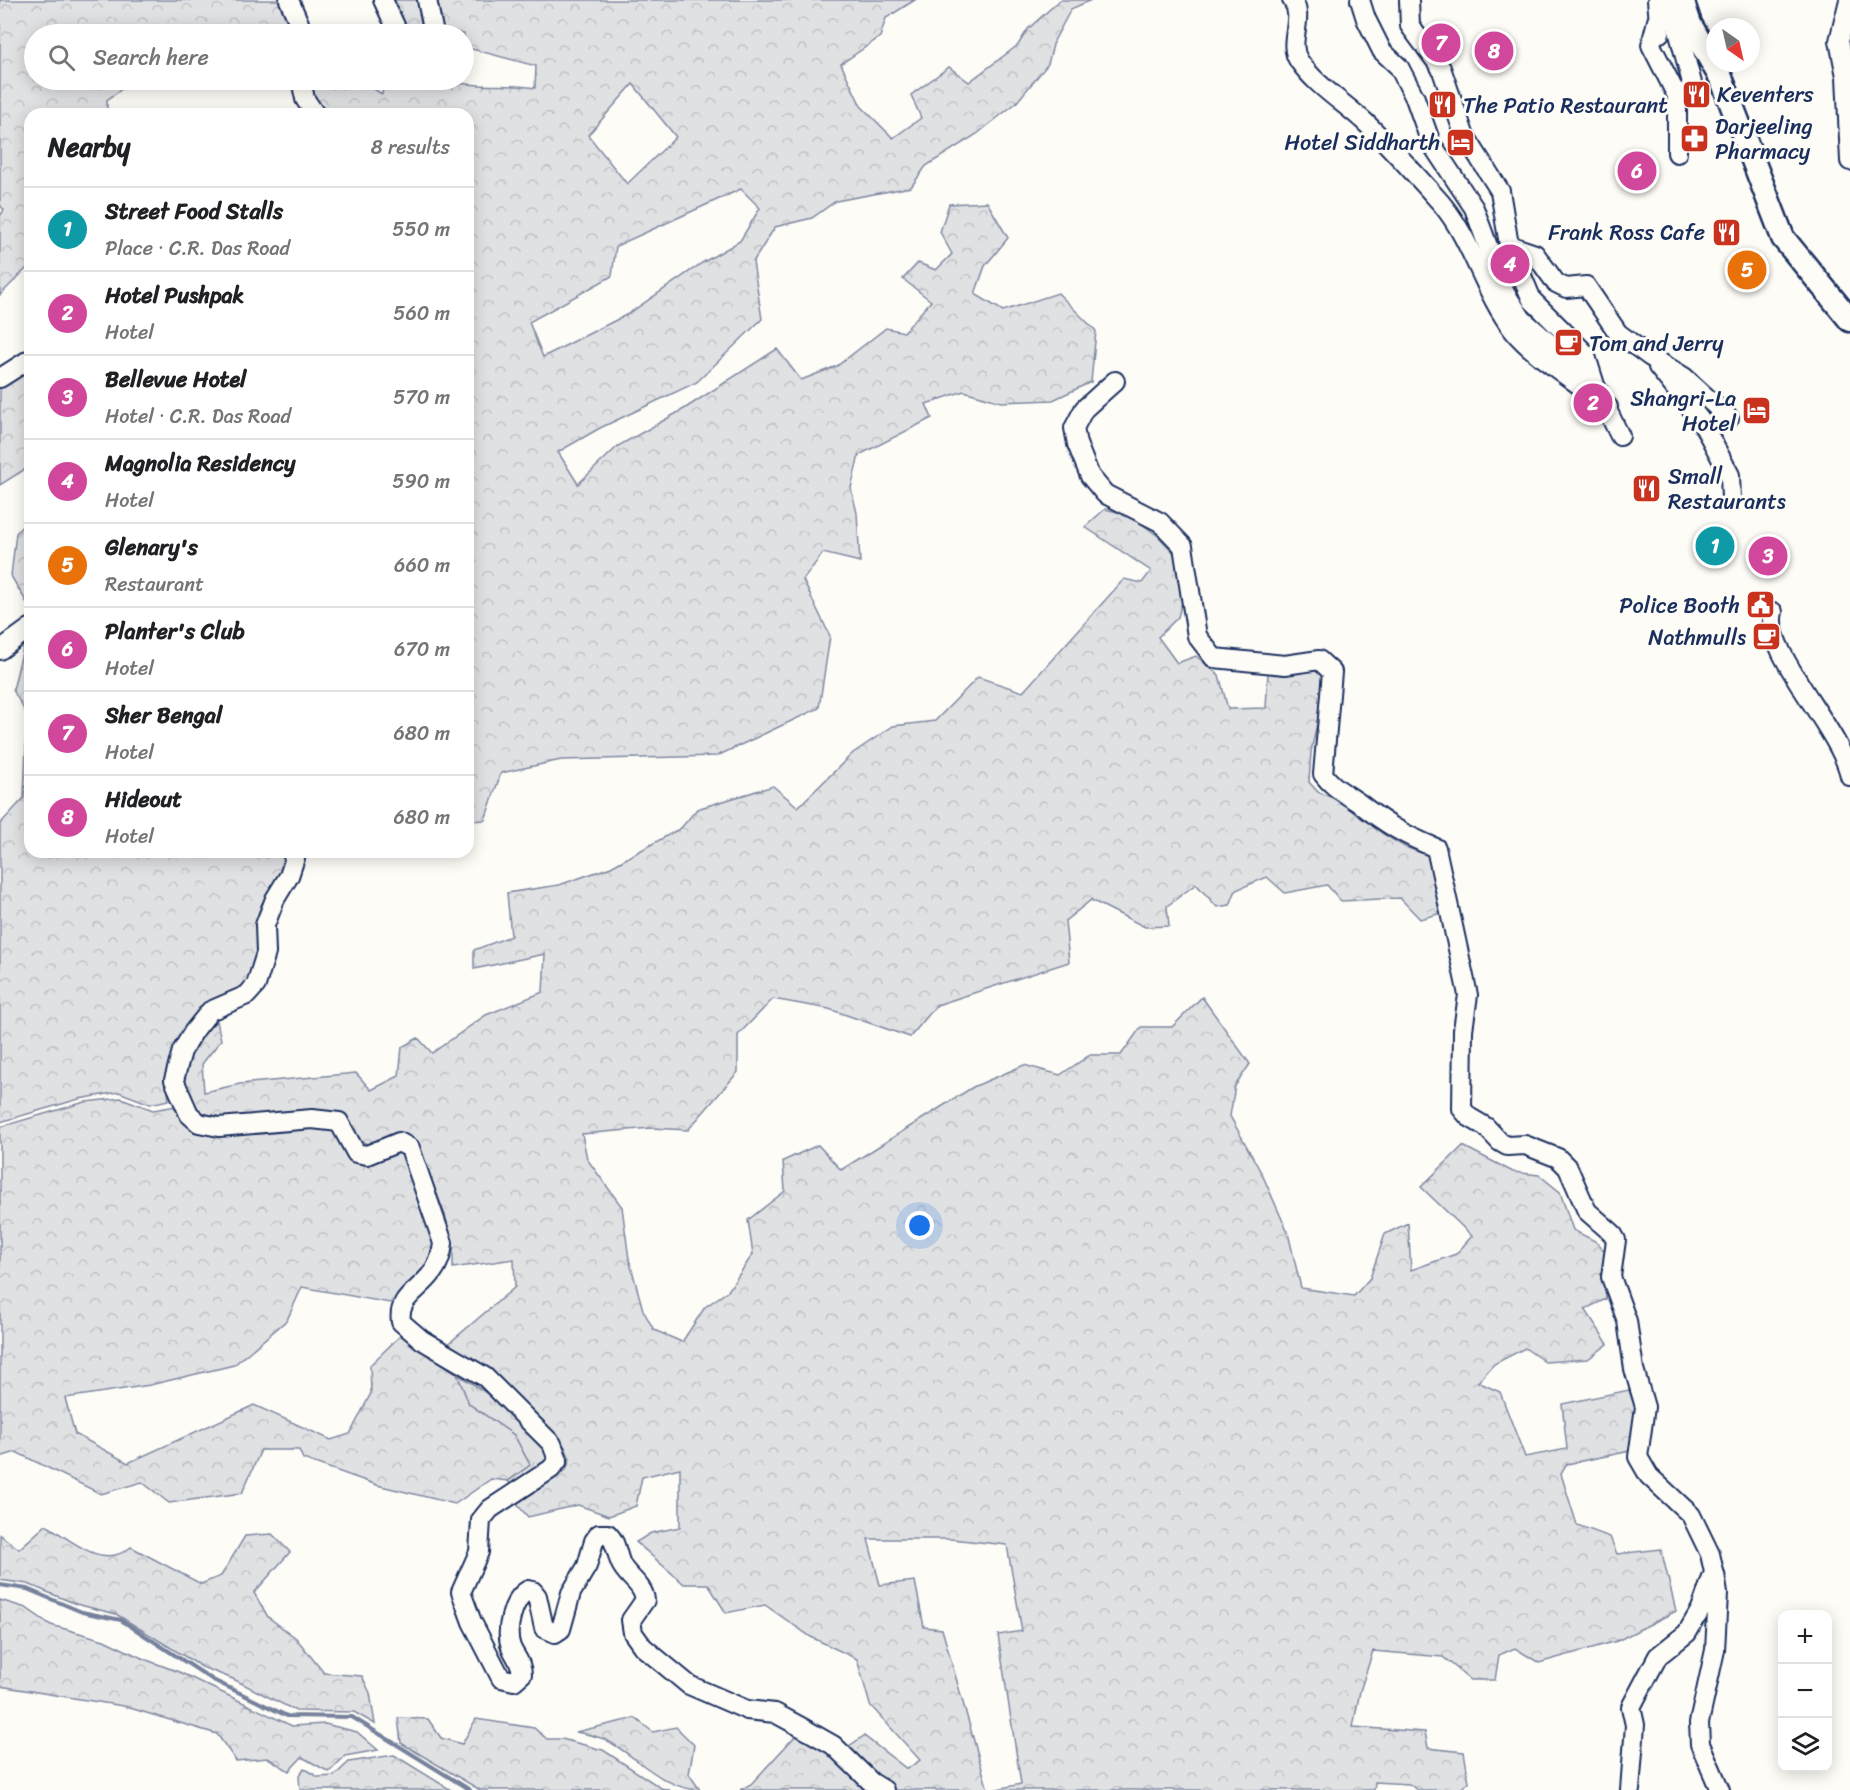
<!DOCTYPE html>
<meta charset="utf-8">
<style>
:root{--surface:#fff;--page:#f2f2f2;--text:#202124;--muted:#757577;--line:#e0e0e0;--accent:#1a73e8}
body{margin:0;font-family:Sriracha,sans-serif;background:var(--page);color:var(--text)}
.controls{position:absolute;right:18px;bottom:18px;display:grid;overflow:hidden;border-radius:12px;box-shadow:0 3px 15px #0003}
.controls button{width:54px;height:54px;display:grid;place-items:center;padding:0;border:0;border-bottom:2px solid var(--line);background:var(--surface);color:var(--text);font:30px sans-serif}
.compass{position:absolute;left:1706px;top:18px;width:54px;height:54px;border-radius:50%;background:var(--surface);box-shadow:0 3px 15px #0003;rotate:146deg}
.you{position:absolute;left:920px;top:1226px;width:21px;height:21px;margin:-15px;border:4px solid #fff;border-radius:50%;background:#1a73e8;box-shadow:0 0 0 9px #1a73e833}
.badge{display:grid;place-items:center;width:39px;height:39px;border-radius:50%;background:var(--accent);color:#fff;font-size:20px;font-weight:700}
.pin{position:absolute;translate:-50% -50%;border:3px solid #fff;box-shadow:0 2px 6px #0006}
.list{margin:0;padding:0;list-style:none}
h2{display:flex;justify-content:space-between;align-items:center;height:78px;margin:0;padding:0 24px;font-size:26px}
h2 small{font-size:20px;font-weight:400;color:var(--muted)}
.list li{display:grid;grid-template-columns:39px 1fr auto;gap:18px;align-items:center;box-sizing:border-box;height:84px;padding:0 24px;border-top:2px solid var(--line)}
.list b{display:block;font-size:22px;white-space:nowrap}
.list p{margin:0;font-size:20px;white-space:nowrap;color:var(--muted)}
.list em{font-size:20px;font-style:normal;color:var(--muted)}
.icon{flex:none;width:33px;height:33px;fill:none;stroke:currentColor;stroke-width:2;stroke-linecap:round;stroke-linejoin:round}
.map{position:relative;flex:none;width:1850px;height:1790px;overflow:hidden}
.search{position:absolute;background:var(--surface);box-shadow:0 3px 15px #0003;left:24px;top:24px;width:450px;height:66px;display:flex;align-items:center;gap:15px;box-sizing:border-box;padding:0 21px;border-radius:33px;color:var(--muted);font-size:22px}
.panel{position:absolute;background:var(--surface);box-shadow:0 3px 15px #0003;left:24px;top:108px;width:450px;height:750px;border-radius:18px}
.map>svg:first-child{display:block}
.grass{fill:url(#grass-tufts);stroke:#7e88a0;stroke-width:1.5}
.forest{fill:url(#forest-crowns);stroke:#7e88a0;stroke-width:1.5;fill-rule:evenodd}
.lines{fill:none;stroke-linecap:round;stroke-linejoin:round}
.stream{stroke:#76819c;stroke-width:4}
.minor-casing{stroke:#1b2f5e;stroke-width:22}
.major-casing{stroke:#1b2f5e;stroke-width:27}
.minor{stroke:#fdfcf7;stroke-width:18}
.major{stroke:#fdfcf7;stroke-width:22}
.labels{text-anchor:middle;stroke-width:6;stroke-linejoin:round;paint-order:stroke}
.poi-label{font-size:22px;fill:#1b2f5e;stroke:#fdfcf7;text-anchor:start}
</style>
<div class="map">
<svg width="1850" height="1790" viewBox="0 0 1850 1790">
<defs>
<pattern id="grass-tufts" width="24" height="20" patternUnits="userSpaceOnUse" patternTransform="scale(1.5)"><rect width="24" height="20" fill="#e0e1e3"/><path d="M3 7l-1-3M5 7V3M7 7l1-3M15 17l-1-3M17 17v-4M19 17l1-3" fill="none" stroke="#c0c1c5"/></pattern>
<pattern id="forest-crowns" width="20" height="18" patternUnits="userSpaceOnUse" patternTransform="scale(1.5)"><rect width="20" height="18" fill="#e0e1e3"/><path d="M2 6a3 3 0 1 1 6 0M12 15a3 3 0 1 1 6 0" fill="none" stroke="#c0c1c5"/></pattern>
</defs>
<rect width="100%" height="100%" fill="#fdfcf7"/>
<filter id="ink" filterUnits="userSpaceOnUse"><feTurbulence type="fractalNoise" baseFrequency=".0167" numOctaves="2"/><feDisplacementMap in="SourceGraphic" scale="12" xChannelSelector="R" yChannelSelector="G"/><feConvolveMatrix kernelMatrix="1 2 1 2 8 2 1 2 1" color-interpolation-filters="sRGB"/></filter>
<g filter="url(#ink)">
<path class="grass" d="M457 1374C489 1393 535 1427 553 1461L512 1487 508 1481 530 1465 514 1435 469 1404Z"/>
<g class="forest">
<path d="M0 0H284L294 26 286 34H34V80H134L107 100V114H30V265L0 295V216L4 210 0 205Z"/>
<path d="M389 0H424L431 34H405Z"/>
<path d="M432 0H915L886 18 880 37 841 64 861 106 893 138 921 118 911 95 949 67 969 82 1018 45 1028 29 1060 0H1091L1071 9 1054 41 1048 64 1016 103 977 134 926 166 911 187 836 201 812 218 775 227 753 262 762 319 697 382 600 428 558 452 578 484 618 446 684 409 777 349 801 380 837 366 886 328 904 332 931 301 903 279 918 263 936 270 952 254 940 232 949 204 987 202 1008 238 985 266 975 294 1003 311 1058 293 1096 331 1091 382 1053 400 1001 402 964 391 926 404 932 418 859 455 851 488 857 513 860 562 823 553 803 580 830 636 819 708 717 756 561 760 501 773 485 820 468 821V114H322L314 99 309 80H359L382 94 385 80C418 80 446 83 479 85 498 86 516 85 535 88L536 66 464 47V34H440ZM633 84 676 137 627 184 588 135ZM741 189 760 208 740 241 702 263 628 314 543 357 529 322 612 276 616 246Z"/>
<path d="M30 366V466L0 485V386Z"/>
<path d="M1105 509 1130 515 1158 536 1177 556 1183 599 1178 617 1158 637 1177 663 1196 656 1219 675 1228 709 1266 708 1268 672 1316 666 1327 675 1311 752 1309 782 1318 792 1343 802 1383 834 1405 847 1430 856 1442 913 1420 919 1400 898 1341 901 1327 885 1285 893 1267 877 1236 890 1230 905 1217 907 1196 884 1167 906 1169 926 1145 927 1091 900 1065 921 1069 962 937 1005 910 1037 829 1009 773 999 738 1035V1072L688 1130 651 1128 582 1134 587 1159 622 1207 629 1259 643 1310 654 1330 682 1342 705 1307 728 1291 753 1254 748 1220 785 1191 783 1161 818 1145 841 1170 973 1087 1024 1065 1060 1075 1090 1055H1121L1141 1027H1172L1202 997 1250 1064 1235 1086 1230 1116 1262 1174 1288 1233 1301 1288 1354 1296 1370 1278 1385 1234 1408 1223 1411 1270 1456 1254 1472 1236 1421 1187 1463 1146 1513 1172 1539 1175 1560 1192 1573 1230 1595 1241 1620 1267 1605 1286 1606 1299 1585 1309 1608 1344 1588 1359 1545 1362 1525 1348 1494 1364 1478 1382 1500 1392 1525 1457 1567 1449 1562 1404 1629 1390 1636 1410 1630 1451 1567 1464 1561 1474 1577 1525 1610 1537 1617 1554 1661 1549 1676 1611 1617 1641 1539 1663 1515 1648 1499 1655 1495 1680H1471L1443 1657 1373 1651 1360 1691 1353 1727 1425 1732 1428 1748 1464 1752 1469 1782 1459 1790H1418L1409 1784 1375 1782 1374 1790H993L1021 1784 998 1635 1022 1631 1007 1545 951 1539H868L880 1585 915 1581 924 1627 942 1629 988 1790H892L846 1748 864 1736 907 1769 920 1760 870 1705 857 1659 811 1637 765 1605 726 1613 708 1584H684L636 1542 651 1533 680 1527V1468L642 1477 636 1506 609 1516 578 1505 528 1517 513 1500 566 1470 570 1459 565 1447 543 1421 499 1378 473 1364 447 1345 515 1287 514 1259 453 1268V1244L445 1215 419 1147 406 1135 370 1145 360 1141 346 1114C312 1112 226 1127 202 1112 190 1104 186 1089 182 1076L199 1036 217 1021 221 1040 202 1064 204 1092 240 1084 356 1073 371 1090 399 1076 402 1047 418 1038 432 1053 486 1015 543 992 545 954 474 969V950L511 936 507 893 559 885 611 867 681 828 697 809 773 786 798 807 853 753 893 726 935 721 978 677 1023 692 1124 579 1142 583 1151 571 1085 527Z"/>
<path d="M30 517V608L11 576 16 533Z"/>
<path d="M30 643V852L285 853 284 869 261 905 254 969 245 987 225 995 166 1078 169 1100 150 1104 119 1092 79 1099 0 1122V824L24 798 27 715 13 690 23 648Z"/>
<path d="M121 1098 153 1110 176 1106 188 1118 338 1126 355 1156 396 1148 406 1151 436 1250 426 1268 390 1303 302 1287 287 1320 234 1365 150 1385 65 1398 75 1434 128 1463 254 1405 331 1440 350 1434 371 1393 370 1365 401 1335 457 1374 469 1404 514 1435 530 1465 508 1481 491 1479 455 1504 377 1485 303 1459 299 1450H261L242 1493 169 1503 142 1482 101 1494 16 1452 0 1457V1127L85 1102Z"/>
<path d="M46 1525C72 1540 102 1571 131 1547L201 1584 221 1576 245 1536 272 1534 290 1552 254 1593 268 1617 296 1638 324 1673 362 1676 370 1693 375 1724 354 1712 296 1711 233 1679 202 1667 116 1614 76 1604 28 1584 0 1580V1535L19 1549Z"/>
<path d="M0 1600 26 1608 51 1625 104 1640 144 1659 179 1672 292 1726 325 1724 357 1732 378 1750 345 1756 329 1772 302 1757 289 1771 268 1758 236 1761 217 1734 123 1706 0 1686Z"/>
<path d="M398 1718 428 1719 441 1738 462 1744 476 1719 534 1728 547 1739H562L603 1750 661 1788 670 1790H480L401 1743Z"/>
<path d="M635 1718 653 1732 676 1727 694 1745 689 1774 700 1790C665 1790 637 1757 608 1741 600 1736 586 1734 576 1732Z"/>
<path d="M798 1733 825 1749 856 1780 870 1790H740L751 1784Z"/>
<path d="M394 1755 451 1790H300L299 1776 304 1768 318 1777 334 1776 349 1762Z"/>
</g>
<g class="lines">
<path class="stream" d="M0 1585 27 1589 82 1612 121 1620 213 1680 287 1716 352 1717 470 1790"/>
<defs>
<g id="minor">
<path d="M289 0 299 23 298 34"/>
<path d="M383 0 399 34"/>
<path d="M427 0 434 34"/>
<path d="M1292 0C1306 18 1286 42 1299 61 1316 86 1345 103 1366 123 1392 148 1417 176 1441 203 1473 241 1483 291 1513 330 1533 356 1581 384 1608 407"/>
<path d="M1360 0 1366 19 1382 51 1399 67 1415 98 1431 143 1474 208 1505 293 1522 319 1585 375"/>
<path d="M1409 0 1410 26 1441 68 1464 134 1500 191 1509 245 1532 300 1585 353 1595 385 1620 436"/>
<path d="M1657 0 1660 33"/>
<path d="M1670 0 1692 83 1688 91"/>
<path d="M1849 0 1839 41 1846 76 1850 161"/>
<path d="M1657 21 1651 45 1677 96V153"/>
<path d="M301 80 305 99 315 114"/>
<path d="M1509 245 1535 254 1556 283 1566 288 1586 286 1618 333 1649 356 1684 377 1729 418"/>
<path d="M1658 367 1701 421 1730 475 1731 499"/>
<path d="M0 378 30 359"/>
<path d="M1115 381 1084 409 1074 428 1077 444 1090 476 1105 494 1160 522 1183 546 1197 636 1214 658 1285 665 1319 660 1332 672 1323 774C1333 788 1345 793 1359 803 1386 824 1404 835 1436 848L1468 995 1463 1030 1462 1109 1469 1117 1486 1127 1500 1142 1507 1146 1525 1145 1558 1158 1568 1168 1587 1211 1612 1233 1616 1240 1611 1277 1627 1321 1634 1369 1645 1407 1638 1457 1649 1476 1691 1515 1710 1554 1714 1572 1701 1609 1687 1633 1658 1656 1631 1707 1635 1725 1630 1790"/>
<path d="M1773 612C1762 650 1841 730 1850 776"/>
<path d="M0 650 30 628"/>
<path d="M291 852 295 858 289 876 275 899 265 925 266 953 256 985 247 995 210 1011 194 1031 182 1051 174 1080 189 1114 199 1123 219 1127 312 1119 339 1122 356 1153 367 1155 399 1142 410 1148 443 1243C442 1254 439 1264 432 1273 419 1291 397 1298 401 1322L422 1340 485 1377 552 1444 558 1460 551 1469 490 1509 481 1520 479 1552 461 1592 472 1622 501 1678 514 1681 522 1674C522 1663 515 1657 511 1647 505 1631 512 1599 528 1590L533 1591 537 1596 544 1628 555 1633 561 1629 571 1593 587 1566 594 1541 599 1534H608C617 1543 616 1553 621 1564 627 1577 643 1584 645 1600L631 1620 633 1633 643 1647 689 1685 747 1710 775 1713 801 1727 833 1745 871 1782 884 1790"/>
<path d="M1715 1574 1718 1594 1715 1650 1699 1723 1700 1744 1720 1790"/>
</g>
<path id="major" d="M1682 0 1690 24 1722 80 1783 238 1850 320"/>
</defs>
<use href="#minor" class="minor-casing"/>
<use href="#major" class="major-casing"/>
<use href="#minor" class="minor"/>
<use href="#major" class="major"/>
</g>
</g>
<defs>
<symbol id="restaurant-square" viewBox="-11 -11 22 22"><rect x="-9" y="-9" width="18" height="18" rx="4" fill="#c8321e" stroke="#fdfcf7"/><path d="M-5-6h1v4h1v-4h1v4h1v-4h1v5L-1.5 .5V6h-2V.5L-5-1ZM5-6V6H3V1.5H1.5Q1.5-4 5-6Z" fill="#fff"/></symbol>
<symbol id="pharmacy-square" viewBox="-11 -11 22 22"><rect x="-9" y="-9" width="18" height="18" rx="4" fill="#c8321e" stroke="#fdfcf7"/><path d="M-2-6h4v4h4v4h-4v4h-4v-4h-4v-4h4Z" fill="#fff"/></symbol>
<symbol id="hotel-square" viewBox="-11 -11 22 22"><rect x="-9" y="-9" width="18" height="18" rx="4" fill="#c8321e" stroke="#fdfcf7"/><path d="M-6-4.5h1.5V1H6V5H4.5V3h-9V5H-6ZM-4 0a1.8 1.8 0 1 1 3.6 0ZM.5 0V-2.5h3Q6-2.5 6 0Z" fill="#fff"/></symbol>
<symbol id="cafe-square" viewBox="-11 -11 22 22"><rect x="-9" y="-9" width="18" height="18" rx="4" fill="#c8321e" stroke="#fdfcf7"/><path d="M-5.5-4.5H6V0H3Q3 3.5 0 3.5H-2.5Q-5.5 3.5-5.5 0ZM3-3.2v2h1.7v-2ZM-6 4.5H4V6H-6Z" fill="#fff"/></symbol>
<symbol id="civic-square" viewBox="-11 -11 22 22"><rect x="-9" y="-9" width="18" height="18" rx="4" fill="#c8321e" stroke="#fdfcf7"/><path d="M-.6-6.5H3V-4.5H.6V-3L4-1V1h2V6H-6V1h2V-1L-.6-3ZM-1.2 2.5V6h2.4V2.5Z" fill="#fff"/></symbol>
</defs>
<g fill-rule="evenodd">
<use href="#restaurant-square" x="1680" y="78" width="33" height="33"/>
<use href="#restaurant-square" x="1426" y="88" width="33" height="33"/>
<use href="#pharmacy-square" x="1678" y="122" width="33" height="33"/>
<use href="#hotel-square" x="1444" y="126" width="33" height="33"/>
<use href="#restaurant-square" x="1710" y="216" width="33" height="33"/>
<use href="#cafe-square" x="1552" y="326" width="33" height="33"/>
<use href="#hotel-square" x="1740" y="394" width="33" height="33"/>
<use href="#restaurant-square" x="1630" y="472" width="33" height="33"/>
<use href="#civic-square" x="1744" y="588" width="33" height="33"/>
<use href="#cafe-square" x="1750" y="620" width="33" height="33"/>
</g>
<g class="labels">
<g class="poi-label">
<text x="1717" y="102">Keventers</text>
<text x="1463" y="113">The Patio Restaurant</text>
<text x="1715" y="134">Darjeeling<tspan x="1715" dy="25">Pharmacy</tspan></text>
<text x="1440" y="150" text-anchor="end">Hotel Siddharth</text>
<text x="1705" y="240" text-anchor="end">Frank Ross Cafe</text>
<text x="1589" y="351">Tom and Jerry</text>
<text x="1736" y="406" text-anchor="end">Shangri-La<tspan x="1736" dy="25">Hotel</tspan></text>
<text x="1668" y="484">Small<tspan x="1668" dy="25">Restaurants</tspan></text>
<text x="1740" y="613" text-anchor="end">Police Booth</text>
<text x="1746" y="645" text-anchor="end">Nathmulls</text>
</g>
</g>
</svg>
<div class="controls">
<button>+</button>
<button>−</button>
<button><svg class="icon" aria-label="layers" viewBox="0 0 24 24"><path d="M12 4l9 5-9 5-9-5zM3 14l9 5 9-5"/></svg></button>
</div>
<svg class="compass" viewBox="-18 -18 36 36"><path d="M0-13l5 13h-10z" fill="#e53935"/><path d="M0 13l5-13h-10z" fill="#757577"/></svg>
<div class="you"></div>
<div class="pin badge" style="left:1715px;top:546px;background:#0f9aa8">1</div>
<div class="pin badge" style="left:1593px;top:403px;background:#d1479c">2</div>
<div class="pin badge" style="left:1768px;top:556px;background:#d1479c">3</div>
<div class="pin badge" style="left:1510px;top:264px;background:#d1479c">4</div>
<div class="pin badge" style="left:1747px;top:270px;background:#e8710a">5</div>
<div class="pin badge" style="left:1637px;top:171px;background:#d1479c">6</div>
<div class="pin badge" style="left:1441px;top:43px;background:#d1479c">7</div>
<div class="pin badge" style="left:1494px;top:51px;background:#d1479c">8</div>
<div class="search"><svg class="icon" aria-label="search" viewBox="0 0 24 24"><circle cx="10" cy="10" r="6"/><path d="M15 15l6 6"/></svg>Search here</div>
<section class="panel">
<h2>Nearby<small>8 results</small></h2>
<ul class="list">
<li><span class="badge" style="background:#0f9aa8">1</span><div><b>Street Food Stalls</b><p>Place · C.R. Das Road</p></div><em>550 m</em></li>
<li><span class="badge" style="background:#d1479c">2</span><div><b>Hotel Pushpak</b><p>Hotel</p></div><em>560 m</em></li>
<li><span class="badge" style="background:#d1479c">3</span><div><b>Bellevue Hotel</b><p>Hotel · C.R. Das Road</p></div><em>570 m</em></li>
<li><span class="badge" style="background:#d1479c">4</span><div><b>Magnolia Residency</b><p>Hotel</p></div><em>590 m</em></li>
<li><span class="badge" style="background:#e8710a">5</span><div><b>Glenary's</b><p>Restaurant</p></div><em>660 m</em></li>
<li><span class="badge" style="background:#d1479c">6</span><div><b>Planter's Club</b><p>Hotel</p></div><em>670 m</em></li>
<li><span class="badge" style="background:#d1479c">7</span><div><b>Sher Bengal</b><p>Hotel</p></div><em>680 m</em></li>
<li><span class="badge" style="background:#d1479c">8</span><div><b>Hideout</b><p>Hotel</p></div><em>680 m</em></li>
</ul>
</section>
</div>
